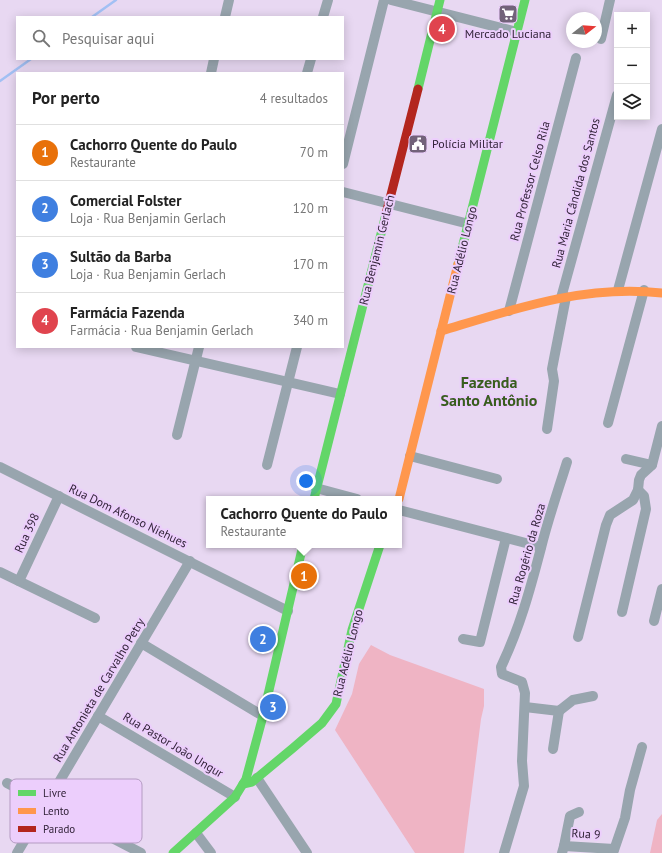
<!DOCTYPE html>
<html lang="pt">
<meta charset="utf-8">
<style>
:root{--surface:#fff;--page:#f6f6f6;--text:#222;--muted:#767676;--line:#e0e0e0;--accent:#72627a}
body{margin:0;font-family:"PT Sans",sans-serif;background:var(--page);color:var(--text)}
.controls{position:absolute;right:12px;top:12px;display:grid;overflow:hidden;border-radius:0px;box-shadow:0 2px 10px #0003}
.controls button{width:36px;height:36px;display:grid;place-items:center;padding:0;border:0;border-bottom:1px solid var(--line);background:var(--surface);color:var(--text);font:20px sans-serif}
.compass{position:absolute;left:566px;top:12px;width:36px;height:36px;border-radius:50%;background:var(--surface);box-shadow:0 2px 10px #0003;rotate:73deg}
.you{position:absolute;left:306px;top:481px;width:14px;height:14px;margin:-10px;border:3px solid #fff;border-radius:50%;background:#1a73e8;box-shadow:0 0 0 6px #1a73e833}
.badge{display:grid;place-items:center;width:26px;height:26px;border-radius:50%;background:var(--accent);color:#fff;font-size:13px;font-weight:700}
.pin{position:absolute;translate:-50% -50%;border:2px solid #fff;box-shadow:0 1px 4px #0006}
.popup{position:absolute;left:206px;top:496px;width:196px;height:52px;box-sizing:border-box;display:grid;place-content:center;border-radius:0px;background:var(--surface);filter:drop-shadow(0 1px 3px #0005);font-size:13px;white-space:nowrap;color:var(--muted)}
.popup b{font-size:15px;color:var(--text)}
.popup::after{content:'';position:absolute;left:50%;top:100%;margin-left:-8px;border:8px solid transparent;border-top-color:var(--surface)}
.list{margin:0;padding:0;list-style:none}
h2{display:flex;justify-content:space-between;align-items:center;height:52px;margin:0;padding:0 16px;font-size:17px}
h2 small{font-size:13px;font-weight:400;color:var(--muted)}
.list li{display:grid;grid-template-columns:26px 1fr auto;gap:12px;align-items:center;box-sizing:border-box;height:56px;padding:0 16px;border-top:1px solid var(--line)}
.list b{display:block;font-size:15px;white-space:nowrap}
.list p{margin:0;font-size:13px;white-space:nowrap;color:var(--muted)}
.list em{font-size:13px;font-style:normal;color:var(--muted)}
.icon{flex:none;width:22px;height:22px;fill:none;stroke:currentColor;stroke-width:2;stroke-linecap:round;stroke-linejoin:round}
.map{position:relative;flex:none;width:662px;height:853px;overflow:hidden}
.search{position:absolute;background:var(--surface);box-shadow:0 2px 10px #0003;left:16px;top:16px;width:328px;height:44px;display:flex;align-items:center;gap:10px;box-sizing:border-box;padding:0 14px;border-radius:0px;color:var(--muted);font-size:15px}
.panel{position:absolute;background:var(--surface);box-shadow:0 2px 10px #0003;left:16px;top:72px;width:328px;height:276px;border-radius:0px}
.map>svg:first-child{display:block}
.green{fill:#efb4c4}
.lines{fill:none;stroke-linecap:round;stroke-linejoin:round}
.stream{stroke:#a2c0f4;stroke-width:2.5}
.street{stroke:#98a5ae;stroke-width:10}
.fast{stroke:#63d668;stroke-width:9}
.slow{stroke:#ff974d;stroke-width:9}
.jam{stroke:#b3261e;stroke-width:9}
.labels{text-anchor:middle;stroke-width:4;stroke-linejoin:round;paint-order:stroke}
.poi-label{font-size:12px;fill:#322339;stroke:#eccefc}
.street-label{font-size:12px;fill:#322339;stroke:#eccefc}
.district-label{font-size:16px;font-weight:bold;fill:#395d1f;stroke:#eccefc}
.key{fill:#eccefc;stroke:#b49bc2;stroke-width:1}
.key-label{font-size:11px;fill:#322339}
</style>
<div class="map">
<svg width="662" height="853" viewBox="0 0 662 853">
<rect width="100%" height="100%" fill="#e8d8f2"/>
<g class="green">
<path d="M371 645 390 655 484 689V706L481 719 464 853H415L335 730 352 694 359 664Z"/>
<path d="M662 814V853H650L657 820Z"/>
</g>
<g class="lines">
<g class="stream">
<path d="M92 17 116 0"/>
<path d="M0 81 31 59"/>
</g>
<g class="street">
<path d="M391 0 517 32"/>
<path d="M225 17 229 0"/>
<path d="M323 17 328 0"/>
<path d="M601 39 610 0"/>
<path d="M211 73 214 59"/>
<path d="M307 73 311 59"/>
<path d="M343 164 384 0"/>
<path d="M343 192 469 224"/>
<path d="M618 290 662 129"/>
<path d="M561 298 617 95"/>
<path d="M509 311 576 58"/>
<path d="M136 347 340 394"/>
<path d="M608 423 644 290"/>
<path d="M547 429 554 381 552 369 566 297"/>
<path d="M177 435 199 347"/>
<path d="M410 456 497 479"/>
<path d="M626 459 652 465"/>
<path d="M267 465 297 347"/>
<path d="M0 467 288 611"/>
<path d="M316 488 357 499"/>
<path d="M399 510 541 547"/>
<path d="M0 572 95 618"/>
<path d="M19 581 59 496"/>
<path d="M622 612 646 509 644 496 638 490"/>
<path d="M654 621 662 589"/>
<path d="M578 637 606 525 610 515 633 500 638 490 639 480 641 475 652 465 662 426"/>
<path d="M463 639 480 642 506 538"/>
<path d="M141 643 263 716"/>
<path d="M525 707 559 711 573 700 593 696"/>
<path d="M98 716 235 797"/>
<path d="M553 749 559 711"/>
<path d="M257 778 307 853"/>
<path d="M7 783 141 853"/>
<path d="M196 833 211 853"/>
<path d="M564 846 570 816 579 812"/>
<path d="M17 853 190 561"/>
<path d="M504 853 524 786 522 761 525 693 522 682 502 674 501 667C520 627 530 590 541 548 548 519 558 491 567 462"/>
<path d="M562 853 564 846 614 849"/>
<path d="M613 853 625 818 630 790 642 747"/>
</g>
<g class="fast">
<path d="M418 89 440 0"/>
<path d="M458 264 525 0"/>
<path d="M314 499 386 214"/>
<path d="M243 784 252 782 293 748 322 723 336 704 352 630 380 545"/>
<path d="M173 853 235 797 246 779 263 716 303 545"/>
</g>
<g class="slow">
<path d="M441 331C514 309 585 284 662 293"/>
<path d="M399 499 458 264"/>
</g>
<path class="jam" d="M386 214 418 89"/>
</g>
<defs>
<symbol id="supermarket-square" viewBox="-11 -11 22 22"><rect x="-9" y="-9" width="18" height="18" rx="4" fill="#72627a" stroke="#eccefc"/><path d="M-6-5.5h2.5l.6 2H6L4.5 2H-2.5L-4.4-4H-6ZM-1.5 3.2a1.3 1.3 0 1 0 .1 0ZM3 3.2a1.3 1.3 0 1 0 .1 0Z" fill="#fff"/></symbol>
<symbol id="civic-square" viewBox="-11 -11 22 22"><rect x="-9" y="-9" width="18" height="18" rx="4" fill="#72627a" stroke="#eccefc"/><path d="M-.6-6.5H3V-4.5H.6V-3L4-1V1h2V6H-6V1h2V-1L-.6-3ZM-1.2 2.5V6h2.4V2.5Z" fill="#fff"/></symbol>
</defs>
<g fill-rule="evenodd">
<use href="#supermarket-square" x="497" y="3" width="22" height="22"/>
<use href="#civic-square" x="407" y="133" width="22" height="22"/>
</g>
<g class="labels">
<g class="poi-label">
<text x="508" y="38">Mercado Luciana</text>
<text x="432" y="148" text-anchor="start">Polícia Militar</text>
</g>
<g class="street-label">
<text transform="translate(530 181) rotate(-75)" y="4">Rua Professor Celso Rila</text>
<text transform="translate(576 193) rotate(-75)" y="4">Rua Maria Cândida dos Santos</text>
<text transform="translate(377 250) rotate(-76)" y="4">Rua Benjamin Gerlach</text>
<text transform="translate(462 250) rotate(-76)" y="4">Rua Adélio Longo</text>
<text transform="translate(128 516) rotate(26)" y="4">Rua Dom Afonso Niehues</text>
<text transform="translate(27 533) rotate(-65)" y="4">Rua 398</text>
<text transform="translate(527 554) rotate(-74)" y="4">Rua Rogério da Roza</text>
<text transform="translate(348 653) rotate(-76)" y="4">Rua Adélio Longo</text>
<text transform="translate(99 690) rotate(-59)" y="4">Rua Antonieta de Carvalho Petry</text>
<text transform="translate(173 745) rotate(31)" y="4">Rua Pastor João Ungur</text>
<text transform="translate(586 834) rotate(3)" y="4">Rua 9</text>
</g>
<g class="district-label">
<text x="489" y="388">Fazenda<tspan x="489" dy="18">Santo Antônio</tspan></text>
</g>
</g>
<rect x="10" y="779" width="132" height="64" rx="6" class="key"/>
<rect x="18" y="790" width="18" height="6" fill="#63d668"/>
<rect x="18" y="808" width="18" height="6" fill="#ff974d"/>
<rect x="18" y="826" width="18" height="6" fill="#b3261e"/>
<g class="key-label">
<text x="43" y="797">Livre</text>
<text x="43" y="815">Lento</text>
<text x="43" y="833">Parado</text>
</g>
</svg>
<div class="controls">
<button>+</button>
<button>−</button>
<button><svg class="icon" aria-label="layers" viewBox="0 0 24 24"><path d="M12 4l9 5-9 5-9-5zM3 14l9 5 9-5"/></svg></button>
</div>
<svg class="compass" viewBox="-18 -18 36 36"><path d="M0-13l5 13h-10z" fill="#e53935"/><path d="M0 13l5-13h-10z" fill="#767676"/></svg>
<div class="you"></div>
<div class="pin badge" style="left:304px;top:576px;background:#e8710a">1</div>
<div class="popup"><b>Cachorro Quente do Paulo</b>Restaurante</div>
<div class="pin badge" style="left:263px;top:639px;background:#3f7fe0">2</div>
<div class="pin badge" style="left:273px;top:707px;background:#3f7fe0">3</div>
<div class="pin badge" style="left:442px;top:29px;background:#e0444e">4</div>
<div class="search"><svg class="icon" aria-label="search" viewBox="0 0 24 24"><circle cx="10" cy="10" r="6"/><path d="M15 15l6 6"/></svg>Pesquisar aqui</div>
<section class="panel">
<h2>Por perto<small>4 resultados</small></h2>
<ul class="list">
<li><span class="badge" style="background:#e8710a">1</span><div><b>Cachorro Quente do Paulo</b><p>Restaurante</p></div><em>70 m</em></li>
<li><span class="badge" style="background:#3f7fe0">2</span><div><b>Comercial Folster</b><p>Loja · Rua Benjamin Gerlach</p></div><em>120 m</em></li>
<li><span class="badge" style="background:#3f7fe0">3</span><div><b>Sultão da Barba</b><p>Loja · Rua Benjamin Gerlach</p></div><em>170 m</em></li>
<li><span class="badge" style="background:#e0444e">4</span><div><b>Farmácia Fazenda</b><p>Farmácia · Rua Benjamin Gerlach</p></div><em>340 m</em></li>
</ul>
</section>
</div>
